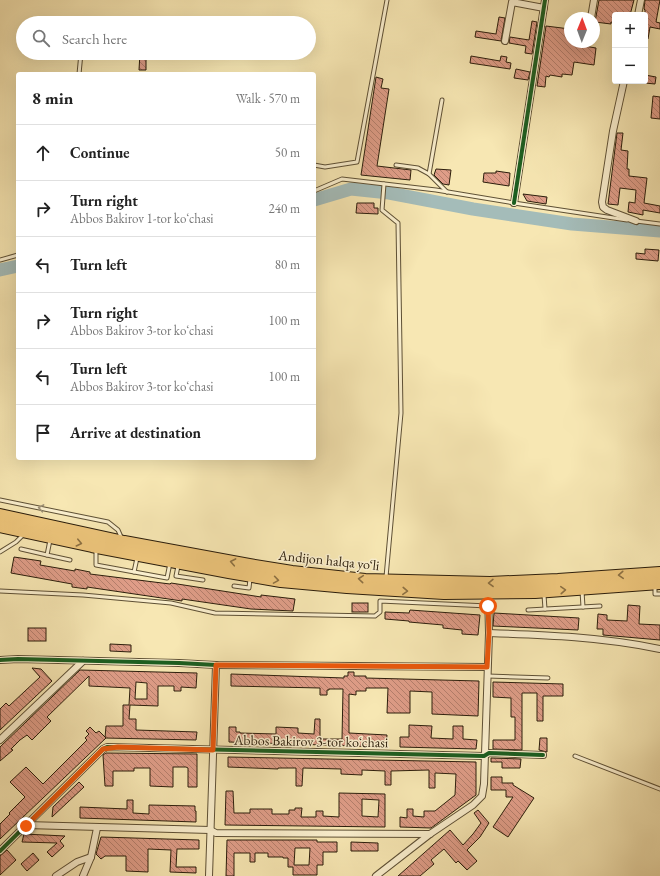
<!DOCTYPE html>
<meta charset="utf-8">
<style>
:root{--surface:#fff;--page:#f2f2f2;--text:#222;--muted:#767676;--line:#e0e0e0}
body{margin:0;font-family:"EB Garamond",serif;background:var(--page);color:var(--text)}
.controls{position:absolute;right:12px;top:12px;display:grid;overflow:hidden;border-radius:4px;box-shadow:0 4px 16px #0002}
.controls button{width:36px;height:36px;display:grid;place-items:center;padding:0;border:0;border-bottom:1px solid var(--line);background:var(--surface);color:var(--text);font:20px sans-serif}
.compass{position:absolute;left:564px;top:12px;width:36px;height:36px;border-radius:50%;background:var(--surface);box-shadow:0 4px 16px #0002;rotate:1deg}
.stop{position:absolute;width:12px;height:12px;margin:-9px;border:3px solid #ea580c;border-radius:50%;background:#fff}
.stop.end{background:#ea580c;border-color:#fff;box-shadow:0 1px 4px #0008}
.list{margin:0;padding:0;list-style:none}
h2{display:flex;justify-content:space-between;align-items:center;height:52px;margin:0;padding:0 16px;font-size:17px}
h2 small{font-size:13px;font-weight:400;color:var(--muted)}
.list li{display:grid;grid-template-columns:26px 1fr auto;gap:12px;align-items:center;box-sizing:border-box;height:56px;padding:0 16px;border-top:1px solid var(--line)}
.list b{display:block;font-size:15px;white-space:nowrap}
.list p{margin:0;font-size:13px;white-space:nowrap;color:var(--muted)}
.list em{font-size:13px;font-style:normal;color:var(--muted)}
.icon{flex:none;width:22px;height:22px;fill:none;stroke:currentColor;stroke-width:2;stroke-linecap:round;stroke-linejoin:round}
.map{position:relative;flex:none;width:660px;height:876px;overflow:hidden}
.search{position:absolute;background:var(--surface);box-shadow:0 4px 16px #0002;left:16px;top:16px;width:300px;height:44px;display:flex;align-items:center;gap:10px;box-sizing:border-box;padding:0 14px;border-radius:22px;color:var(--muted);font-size:15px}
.panel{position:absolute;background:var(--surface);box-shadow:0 4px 16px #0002;left:16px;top:72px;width:300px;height:388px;border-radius:4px}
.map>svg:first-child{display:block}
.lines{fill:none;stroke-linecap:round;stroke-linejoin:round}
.river{stroke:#a4bcb9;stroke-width:13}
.building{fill:url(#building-back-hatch);stroke:#2b1d0b;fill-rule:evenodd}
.lane-casing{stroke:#5e5035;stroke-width:5}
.street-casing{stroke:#5e5035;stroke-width:8}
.highway-casing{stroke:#2b1d0b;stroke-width:14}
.lane{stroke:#faefce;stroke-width:3}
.street{stroke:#faefce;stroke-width:6}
.highway{stroke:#ecc47a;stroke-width:12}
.cycleway-casing{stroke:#faefce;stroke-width:6}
.cycleway{stroke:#1b5e20;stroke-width:4}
.oneway{stroke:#9d9076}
.oneway2{stroke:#8c7042}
.route{stroke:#ea580c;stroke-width:5}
.labels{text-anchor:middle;stroke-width:3;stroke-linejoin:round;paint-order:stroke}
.street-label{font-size:14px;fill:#2b1d0b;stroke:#faefce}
</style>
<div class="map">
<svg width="660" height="876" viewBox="0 0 660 876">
<defs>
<pattern id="building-back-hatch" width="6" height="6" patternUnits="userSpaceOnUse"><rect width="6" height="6" fill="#df9d88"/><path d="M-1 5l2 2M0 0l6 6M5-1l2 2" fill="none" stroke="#b57f6d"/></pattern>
</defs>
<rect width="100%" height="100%" fill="#f7e7b3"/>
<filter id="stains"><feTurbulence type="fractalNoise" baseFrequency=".005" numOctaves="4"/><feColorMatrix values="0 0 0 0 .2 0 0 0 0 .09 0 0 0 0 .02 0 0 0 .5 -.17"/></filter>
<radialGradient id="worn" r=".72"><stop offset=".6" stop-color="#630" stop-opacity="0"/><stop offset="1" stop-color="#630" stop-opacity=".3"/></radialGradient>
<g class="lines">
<g class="river">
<path d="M314 200 351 189 389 193 473 209 572 224 660 231"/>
<path d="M0 270 18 266"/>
</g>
</g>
<g class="building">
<path d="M599 0H634L630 15H615V23L611 22V24L595 22Z"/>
<path d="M645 0H660L656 22 660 23V29L650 27 648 39H645V10L644 9Z"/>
<path d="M499 17 505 18 501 41 475 37 476 31 496 34Z"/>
<path d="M532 21 537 22 532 54 525 53 526 46 509 43 510 37 529 40Z"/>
<path d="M546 26 570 29V42H584V46L596 48 594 65 574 62 572 75 562 74V77L550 75 549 77 546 76 545 87 537 86Z"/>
<path d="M140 53H146V70H139Z"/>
<path d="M471 56 500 61 501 56 507 57 506 62 511 63 510 69 470 63Z"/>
<path d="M516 69 530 72 528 80 514 78Z"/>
<path d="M645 75 656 77 655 84 645 83Z"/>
<path d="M376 77 383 79 381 88 389 89 377 166 411 170 410 180 361 175Z"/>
<path d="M653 96 660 97V119L651 118Z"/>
<path d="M617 133H623L621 150 628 151 627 169H629V176L647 178 644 203 660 206V213L643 210V215L628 212 629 202 635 203 636 190 620 188 618 205 608 204Z"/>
<path d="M436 169 451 170 449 185 443 184 434 175Z"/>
<path d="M496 171 510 173 509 186 483 182 484 173H496Z"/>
<path d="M523 194 547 197 546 204 527 201Z"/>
<path d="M357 203H374V208H378V214L356 213Z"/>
<path d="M645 249 659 250 658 261 636 259V253L645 254Z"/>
<path d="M14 557 41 561 40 565 75 571V569L90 572V574L170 584 171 583 261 597V595L295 599 293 611 251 609 182 599V601L87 587V589L72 587V584L11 573Z"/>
<rect x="352" y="603" width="16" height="9"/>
<path d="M628 605 640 606 639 624 660 625V640L603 635V629H597L598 614 607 615V620L627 621Z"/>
<path d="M410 610 480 615 478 635 462 634V630L443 628V625L409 622V621L385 619V612L409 613Z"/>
<path d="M494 613 579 618 578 630 493 626Z"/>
<rect x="28" y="628" width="18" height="13"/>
<path d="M110 644 131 645V652L110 651Z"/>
<path d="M32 668 41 669 52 681 0 730V709L6 703 9 706 40 677Z"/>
<path d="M80 670 197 673 196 688 181 687V691H174V686H158V706L130 705 129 719H136V730L197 732 196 740 105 738 106 726H123V705H129L130 688 89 686V676L47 717 51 721 32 740 27 735 20 740 11 749 13 750 0 761V747ZM136 682 147 683V699H135Z"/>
<path d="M348 672H354V676H366V678L479 681 478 716 432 714V692L410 691V713H387L388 688H366V691H356V695L349 694V733L387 735 386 747 229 742V727H236V732H240V733L276 734V727L298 728V733L314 734 315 719H320V739H342L343 689H329V690H327V695H320V688L231 686V674L344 678V676H348Z"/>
<path d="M493 682 563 684V696H543V721H537V693H522V750L493 749V740H515V717H511V698L493 697Z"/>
<path d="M409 725 432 726 431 738 453 739V726H463V739L477 740 476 749 400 747V737H409Z"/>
<path d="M90 727 96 733 99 731 106 738 0 839V824L10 814 9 813 25 797 10 782 26 767 43 784 87 740 85 738 89 734 86 731Z"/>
<path d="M540 738H547V752L539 750Z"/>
<path d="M106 753 197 754V787H188V768L186 767H173V787L150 786V768H134V771H113V786H105L103 755Z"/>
<path d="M228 757 476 762V795L431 828 400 827V817L407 818V809H413V816L424 817V811H435L455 795 456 774 435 773V788H429V770L391 771V785H385V771L362 770V775L341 774V769L303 768 302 786H296V768H278V769L228 767Z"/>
<path d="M491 758 521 759 520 768H502V762H491Z"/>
<path d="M491 777H502V783H513V785L534 798 508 837 493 827 513 797H506V790H491Z"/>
<path d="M79 782 84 787 52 817 53 807Z"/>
<path d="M226 791H233L234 813H250V809H272V814H289V810H295V808H302L301 817H316V811H323V816L339 817V793L385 794V827L225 825ZM362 799 379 800 378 817 362 816Z"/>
<path d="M127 800H133V813L149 814V805L195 806V811H196V822L80 818V807L127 809Z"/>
<path d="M478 810 489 823 480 837 467 850 477 861 467 870 458 861 456 863 444 849 431 860 434 864 420 876H398L450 830 463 845 473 834 481 823 474 813Z"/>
<path d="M24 834 65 836 60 841 64 846 52 857 47 852 57 843 22 842Z"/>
<path d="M101 837 199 840V849H177L176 867H196V873L170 872 171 850 148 849V872L126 871V856H105L101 859 96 854Z"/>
<path d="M227 840H317V842H337V852H323V865H317V875H293V867H288V858H283V857H268V853H255V862H250V853H234V876H226ZM295 848H310L309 865H294Z"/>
<path d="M351 842 378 843V851H351Z"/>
<path d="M7 850 16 860 0 875V856Z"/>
<path d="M33 853 39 860 27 871 21 864Z"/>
</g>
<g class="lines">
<defs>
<g id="lane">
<path d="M79 74 81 53"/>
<path d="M442 100 429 174 447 192"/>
<path d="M314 165 325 167 357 162 387 0"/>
<path d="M396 165 418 168 429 174"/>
<path d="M384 184 382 210 398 223 401 413 386 577"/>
<path d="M314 191 342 179 436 190 514 203 627 220"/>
<path d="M636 221 660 224"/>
<path d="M0 260 18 255"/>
<path d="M0 500 108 522 118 530 122 539"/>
<path d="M50 540 47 555 70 560"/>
<path d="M21 549 47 555"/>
<path d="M96 550V565L167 578 170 563"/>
<path d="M0 552 16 542 24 534"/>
<path d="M178 566 176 576 203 580"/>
<path d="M134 572 137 558"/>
<path d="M234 586 249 588 250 579"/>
<path d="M655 587V594H660"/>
<path d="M0 591 83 595 171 603 215 613 375 616 380 612V601L488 606"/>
<path d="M582 591 583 607"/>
<path d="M544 595 545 609"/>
<path d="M528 610 600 606"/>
<path d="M488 676 548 678"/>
<path d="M575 756 660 789"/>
</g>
<g id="street">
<path d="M638 15 641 0"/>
<path d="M591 18 594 0"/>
<path d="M505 41 512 2 544 8"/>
<path d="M624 81 613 131 602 202 603 207 607 210 636 221"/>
<path d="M514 203 545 0"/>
<path d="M489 633C547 635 603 637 660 649"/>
<path d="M0 660 18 659 179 663 216 665 487 667"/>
<path d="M0 740 83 661"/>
<path d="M26 825 210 830 216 833 430 834"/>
<path d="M0 851 99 753 103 749 107 747 484 756 489 753 543 755"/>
<path d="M56 876 77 862 91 857"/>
<path d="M83 876 91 857 97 828"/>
<path d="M209 876 216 665"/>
<path d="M376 876 430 834 473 805 482 796 484 784 489 633 488 592"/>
</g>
<g id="highway">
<path d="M0 515 124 542 249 565 292 572 365 580 490 583 558 580 660 573"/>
<path d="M0 526 92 546 229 572 281 581 347 587 444 593 535 592 660 583"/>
</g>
</defs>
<use href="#lane" class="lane-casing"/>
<use href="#street" class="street-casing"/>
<use href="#highway" class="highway-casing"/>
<use href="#lane" class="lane"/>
<use href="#street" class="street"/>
<use href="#highway" class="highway"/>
<defs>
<g id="cycleway">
<path d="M514 203 545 0"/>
<path d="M0 660 18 659 179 663 216 665 487 667"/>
<path d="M0 851 99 753 103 749 107 747 484 756 489 753 543 755"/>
</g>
</defs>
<use href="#cycleway" class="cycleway-casing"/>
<use href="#cycleway" class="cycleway"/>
</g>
<defs><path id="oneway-chevron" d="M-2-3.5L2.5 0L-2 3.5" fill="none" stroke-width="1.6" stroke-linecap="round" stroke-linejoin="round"/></defs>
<use class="oneway" href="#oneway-chevron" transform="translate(41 508) rotate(-169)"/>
<g class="oneway2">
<use href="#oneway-chevron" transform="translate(79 543) rotate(13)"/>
<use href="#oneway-chevron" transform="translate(233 562) rotate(-169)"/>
<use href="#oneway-chevron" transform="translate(621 575) rotate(176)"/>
<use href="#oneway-chevron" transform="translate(361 579) rotate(-175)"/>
<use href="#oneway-chevron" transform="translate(276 580) rotate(9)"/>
<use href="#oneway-chevron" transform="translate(491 583) rotate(179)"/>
<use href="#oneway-chevron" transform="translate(563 590) rotate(-4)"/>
<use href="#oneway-chevron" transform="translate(405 591) rotate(3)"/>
</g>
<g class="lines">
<path class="route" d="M26 826 103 749 118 747 213 750 216 665 487 667 489 633 488 606"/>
</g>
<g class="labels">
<g class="street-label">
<text transform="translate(329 560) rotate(6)" y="5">Andijon halqa yo‘li</text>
<text transform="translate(311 741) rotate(1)" y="5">Abbos Bakirov 3-tor koʻchasi</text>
</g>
</g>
<rect width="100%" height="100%" filter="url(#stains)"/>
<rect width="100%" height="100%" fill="url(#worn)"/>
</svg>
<div class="controls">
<button>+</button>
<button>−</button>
</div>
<svg class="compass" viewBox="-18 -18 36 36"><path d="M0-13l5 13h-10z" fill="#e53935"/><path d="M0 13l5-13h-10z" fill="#767676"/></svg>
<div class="stop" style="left:488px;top:606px"></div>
<div class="stop end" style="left:26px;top:826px"></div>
<div class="search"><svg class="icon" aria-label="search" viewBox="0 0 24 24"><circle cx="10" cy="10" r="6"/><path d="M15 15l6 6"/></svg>Search here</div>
<section class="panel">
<h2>8 min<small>Walk · 570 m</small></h2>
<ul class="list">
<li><svg class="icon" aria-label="ahead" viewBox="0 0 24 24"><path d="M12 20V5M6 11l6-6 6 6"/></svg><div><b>Continue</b></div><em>50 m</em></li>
<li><svg class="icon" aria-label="right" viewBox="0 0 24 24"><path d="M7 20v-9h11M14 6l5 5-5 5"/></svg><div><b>Turn right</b><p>Abbos Bakirov 1-tor koʻchasi</p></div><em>240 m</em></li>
<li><svg class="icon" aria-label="left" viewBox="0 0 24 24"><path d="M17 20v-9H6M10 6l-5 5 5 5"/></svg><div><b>Turn left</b></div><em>80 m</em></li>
<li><svg class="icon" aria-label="right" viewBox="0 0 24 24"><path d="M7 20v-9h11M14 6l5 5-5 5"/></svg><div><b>Turn right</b><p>Abbos Bakirov 3-tor koʻchasi</p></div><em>100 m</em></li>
<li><svg class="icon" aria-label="left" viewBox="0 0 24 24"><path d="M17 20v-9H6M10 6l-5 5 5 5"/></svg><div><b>Turn left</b><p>Abbos Bakirov 3-tor koʻchasi</p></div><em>100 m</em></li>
<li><svg class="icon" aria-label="arrive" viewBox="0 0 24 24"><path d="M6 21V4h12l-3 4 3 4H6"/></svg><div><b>Arrive at destination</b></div></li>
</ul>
</section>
</div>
